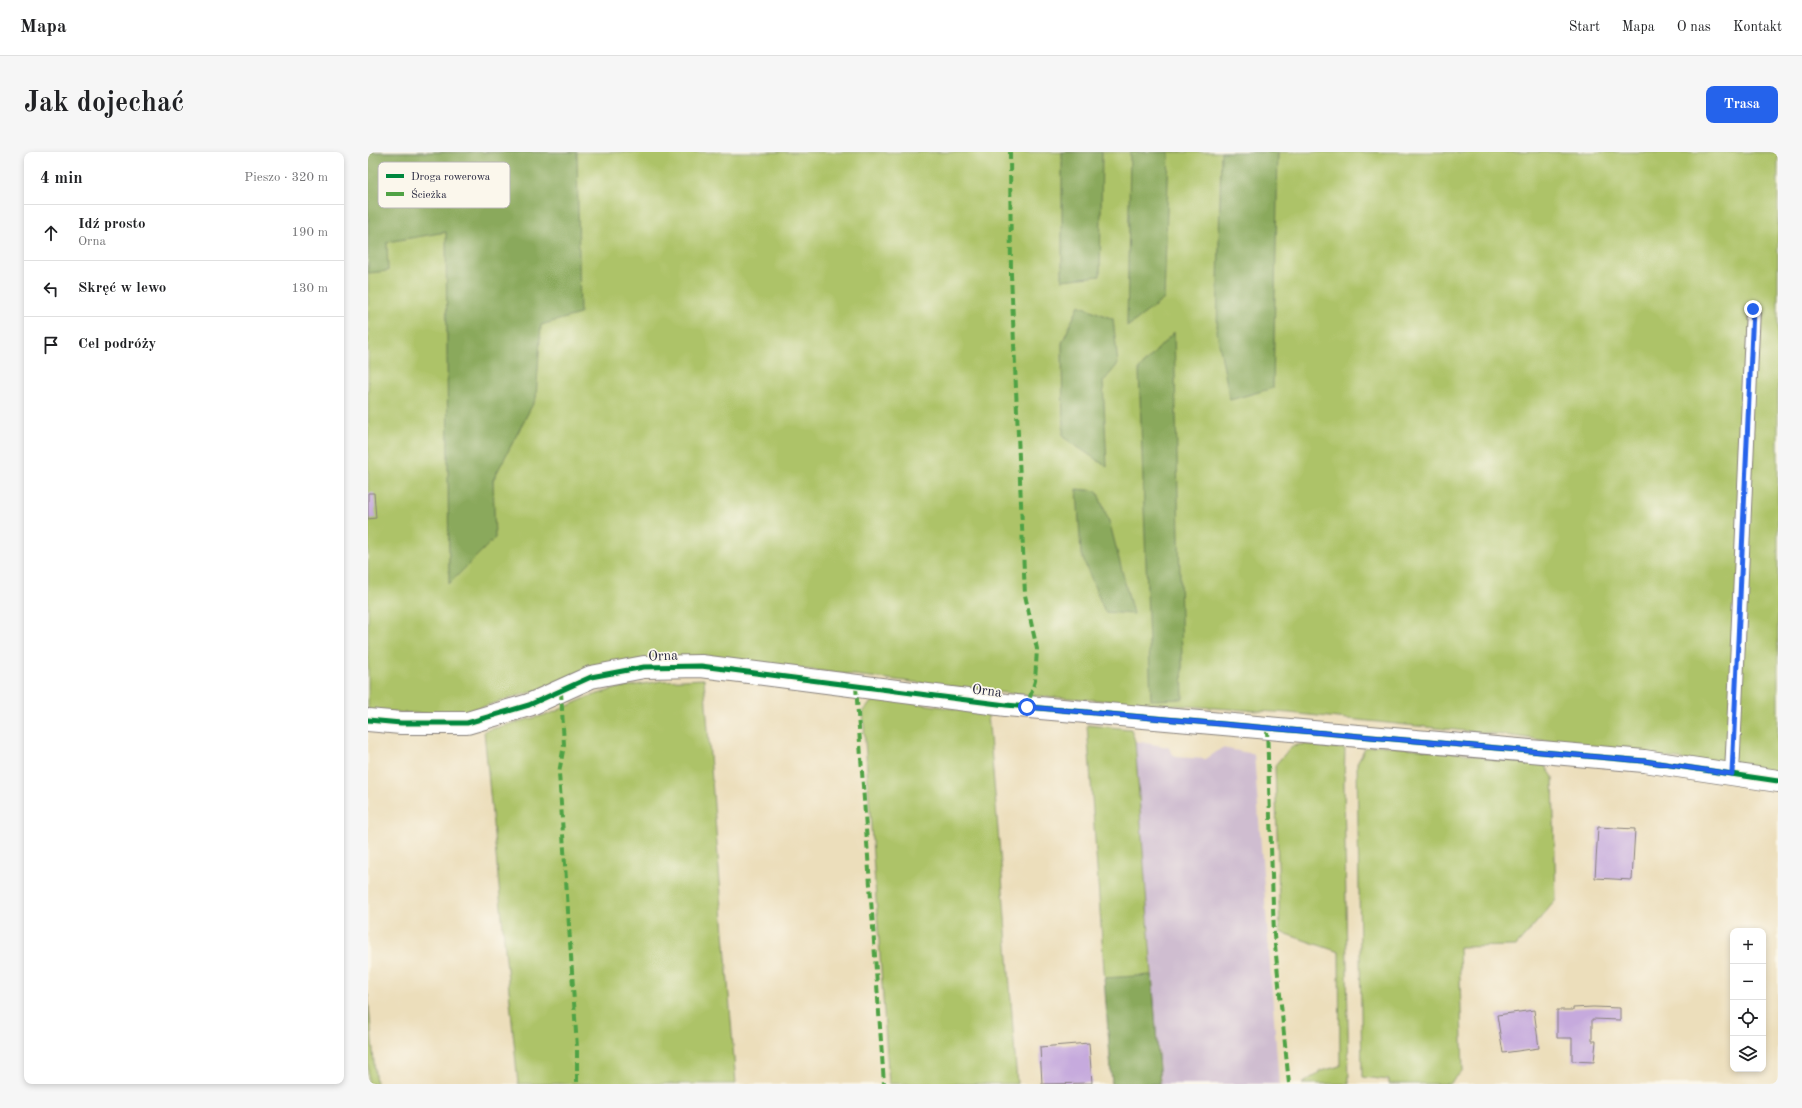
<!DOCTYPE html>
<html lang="pl">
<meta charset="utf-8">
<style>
:root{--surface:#fff;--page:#f6f6f6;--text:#202124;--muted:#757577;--line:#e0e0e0;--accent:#2563eb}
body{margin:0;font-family:"Old Standard TT",serif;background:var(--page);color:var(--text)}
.controls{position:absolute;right:12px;bottom:12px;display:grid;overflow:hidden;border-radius:8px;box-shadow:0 2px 6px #0003}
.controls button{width:36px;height:36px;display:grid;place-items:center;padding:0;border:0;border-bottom:1px solid var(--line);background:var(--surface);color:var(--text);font:20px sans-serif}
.stop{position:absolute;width:12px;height:12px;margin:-9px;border:3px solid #2563eb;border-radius:50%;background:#fff}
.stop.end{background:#2563eb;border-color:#fff;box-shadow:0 1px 4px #0008}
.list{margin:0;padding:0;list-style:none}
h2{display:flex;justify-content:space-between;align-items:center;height:52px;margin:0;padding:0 16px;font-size:17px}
h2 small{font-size:13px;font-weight:400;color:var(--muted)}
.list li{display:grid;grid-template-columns:26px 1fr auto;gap:12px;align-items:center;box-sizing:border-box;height:56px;padding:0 16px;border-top:1px solid var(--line)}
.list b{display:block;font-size:15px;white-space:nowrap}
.list p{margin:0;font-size:13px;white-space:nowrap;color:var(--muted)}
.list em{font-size:13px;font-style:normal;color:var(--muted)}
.icon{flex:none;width:22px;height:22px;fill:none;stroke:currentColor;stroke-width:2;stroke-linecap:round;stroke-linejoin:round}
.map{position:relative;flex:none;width:1410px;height:932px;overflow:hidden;border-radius:8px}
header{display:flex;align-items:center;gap:24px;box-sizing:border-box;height:56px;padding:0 20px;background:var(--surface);border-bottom:1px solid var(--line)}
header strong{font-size:19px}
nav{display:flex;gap:22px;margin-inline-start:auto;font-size:14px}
.intro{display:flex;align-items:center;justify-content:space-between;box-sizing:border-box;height:96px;padding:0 24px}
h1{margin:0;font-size:28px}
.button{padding:10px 18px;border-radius:8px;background:var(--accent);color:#fff;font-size:14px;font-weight:700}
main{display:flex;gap:24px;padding:0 24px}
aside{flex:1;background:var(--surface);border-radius:8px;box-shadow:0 2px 6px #0003}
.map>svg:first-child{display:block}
.industrial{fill:#cfbdd0}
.green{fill:#adc368;stroke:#687252}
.forest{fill:#8aa95c;stroke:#56664c}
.building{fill:#c6aadd}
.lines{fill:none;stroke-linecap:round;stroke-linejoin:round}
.service-casing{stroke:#87807b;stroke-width:16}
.minor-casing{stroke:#87807b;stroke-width:24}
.service{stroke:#fff;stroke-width:14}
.minor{stroke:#fff;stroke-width:22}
.quiet{stroke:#50a245;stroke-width:4;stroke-dasharray:8 4;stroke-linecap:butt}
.cycleway-casing{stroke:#fbf7ec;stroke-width:8}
.cycleway{stroke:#00873e;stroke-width:5}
.route{stroke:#2563eb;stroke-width:5}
.labels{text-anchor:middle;stroke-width:3.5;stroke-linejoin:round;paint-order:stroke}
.street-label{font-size:14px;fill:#22223b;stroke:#fbf7ec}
.key{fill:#fbf7ec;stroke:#bab7b7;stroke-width:1}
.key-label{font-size:11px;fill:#22223b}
</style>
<header>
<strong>Mapa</strong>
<nav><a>Start</a><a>Mapa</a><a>O nas</a><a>Kontakt</a></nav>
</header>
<div class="intro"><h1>Jak dojechać</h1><a class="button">Trasa</a></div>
<main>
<aside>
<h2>4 min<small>Pieszo · 320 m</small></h2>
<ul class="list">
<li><svg class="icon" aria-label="ahead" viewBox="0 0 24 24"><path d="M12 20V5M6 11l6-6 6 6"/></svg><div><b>Idź prosto</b><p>Orna</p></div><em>190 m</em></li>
<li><svg class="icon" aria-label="left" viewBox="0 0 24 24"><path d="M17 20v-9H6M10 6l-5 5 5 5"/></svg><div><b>Skręć w lewo</b></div><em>130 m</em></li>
<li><svg class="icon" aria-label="arrive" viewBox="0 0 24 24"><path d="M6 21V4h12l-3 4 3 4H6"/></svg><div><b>Cel podróży</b></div></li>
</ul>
</aside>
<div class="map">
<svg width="1410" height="932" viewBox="0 0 1410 932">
<rect width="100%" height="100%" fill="#fbf7ec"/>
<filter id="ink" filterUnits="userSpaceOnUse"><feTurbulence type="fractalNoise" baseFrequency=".025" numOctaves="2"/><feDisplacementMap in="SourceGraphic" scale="8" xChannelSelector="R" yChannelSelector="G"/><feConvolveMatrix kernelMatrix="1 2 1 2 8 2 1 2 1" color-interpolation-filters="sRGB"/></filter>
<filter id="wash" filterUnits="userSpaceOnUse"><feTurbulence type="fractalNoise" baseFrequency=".012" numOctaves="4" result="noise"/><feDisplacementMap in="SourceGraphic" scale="16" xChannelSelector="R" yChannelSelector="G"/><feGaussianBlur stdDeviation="0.9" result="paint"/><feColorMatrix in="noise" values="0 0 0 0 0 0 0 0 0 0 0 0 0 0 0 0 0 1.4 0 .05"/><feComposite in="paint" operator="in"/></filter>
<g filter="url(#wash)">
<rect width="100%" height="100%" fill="#ecdebb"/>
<path class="industrial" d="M767 589 800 595 807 605 838 607 854 596 886 602 911 932H793Z"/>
<g class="green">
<path d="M0 0H1410V621L1137 583 921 561 654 543 334 505 183 534 88 563 0 559Z"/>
<path d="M336 527 368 932H150L116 579 184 561 220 545 250 536 293 529Z"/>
<path d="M515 546 620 562 634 724 649 932H521L495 560 504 549Z"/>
<path d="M719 573 763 577 767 589 792 932H744Z"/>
<path d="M936 592 977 597 976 631 981 932H934L953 919 972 914 971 800 912 780 907 613 924 594Z"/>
<path d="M1009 593 1094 601 1177 613 1185 625 1188 748 1148 794 1091 795 1095 918 1082 932H1021V928L994 925 989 611 997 596Z"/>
<path d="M0 843 8 932H0Z"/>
</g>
<g class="forest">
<path d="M0 0H209L212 162 173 173 168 246 125 328 127 386 81 432 78 80 19 90 20 119 0 121Z"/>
<path d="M694 0H734L732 124 694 128Z"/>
<path d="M762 0H801L796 147 759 175Z"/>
<path d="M853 0H910L905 236 862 248 849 181Z"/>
<path d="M711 153 745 167 750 212 735 230 739 315 695 285 694 191Z"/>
<path d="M806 180 815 547 783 548 771 217Z"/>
<path d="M709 337 729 339 742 372 765 462 737 460 713 402Z"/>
<path d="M784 823 792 932H744L736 826Z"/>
</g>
<g id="blocks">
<g class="building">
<path d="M0 341H6L8 366 0 367Z"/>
<path d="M1230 675 1267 677 1264 728 1227 726Z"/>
<path d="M1225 855 1252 856V868L1224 867V889H1228L1226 910 1204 909V886H1189V858H1205V856Z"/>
<path d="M1166 858 1171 896 1135 901 1129 863Z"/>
<path d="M721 891 724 931 674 932 672 895Z"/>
</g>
</g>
</g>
<g filter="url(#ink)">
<use href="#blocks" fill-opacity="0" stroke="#87807b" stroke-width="1"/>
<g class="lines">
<defs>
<path id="service" d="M1364 622 1385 157"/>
<path id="minor" d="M0 568 33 571H99L161 553 223 525 276 515 333 514 638 553 1276 609 1410 629"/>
</defs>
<use href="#service" class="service-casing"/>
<use href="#minor" class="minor-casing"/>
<use href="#service" class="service"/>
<use href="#minor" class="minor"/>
<g class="quiet">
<path d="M642 0 643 122 657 443 669 497 667 529 659 555"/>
<path d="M488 534 516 932"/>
<path d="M193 539 196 593 191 621 209 896V932"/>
<path d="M899 576 906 783 921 932"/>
</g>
<defs>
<path id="cycleway" d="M0 568 33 571H99L161 553 223 525 276 515 333 514 638 553 1276 609 1410 629"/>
</defs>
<use href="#cycleway" class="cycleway-casing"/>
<use href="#cycleway" class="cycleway"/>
</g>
</g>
<g class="lines" filter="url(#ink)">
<path class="route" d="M659 555 1276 609 1364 622 1385 157"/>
</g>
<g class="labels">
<g class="street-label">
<text transform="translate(295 503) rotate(-2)" y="5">Orna</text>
<text transform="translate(619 538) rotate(7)" y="5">Orna</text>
</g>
</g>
<rect x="10" y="10" width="132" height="46" rx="6" class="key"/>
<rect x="18" y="22" width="18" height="4" fill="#00873e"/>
<rect x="18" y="40" width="18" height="4" fill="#50a245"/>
<g class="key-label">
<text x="43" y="28">Droga rowerowa</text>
<text x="43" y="46">Ścieżka</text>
</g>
</svg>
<div class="controls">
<button>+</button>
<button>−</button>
<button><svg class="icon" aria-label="locate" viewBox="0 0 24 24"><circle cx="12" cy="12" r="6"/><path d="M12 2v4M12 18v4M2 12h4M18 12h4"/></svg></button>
<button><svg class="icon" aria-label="layers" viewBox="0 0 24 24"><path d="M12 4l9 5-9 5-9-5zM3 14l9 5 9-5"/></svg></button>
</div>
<div class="stop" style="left:659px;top:555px"></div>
<div class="stop end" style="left:1385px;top:157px"></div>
</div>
</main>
